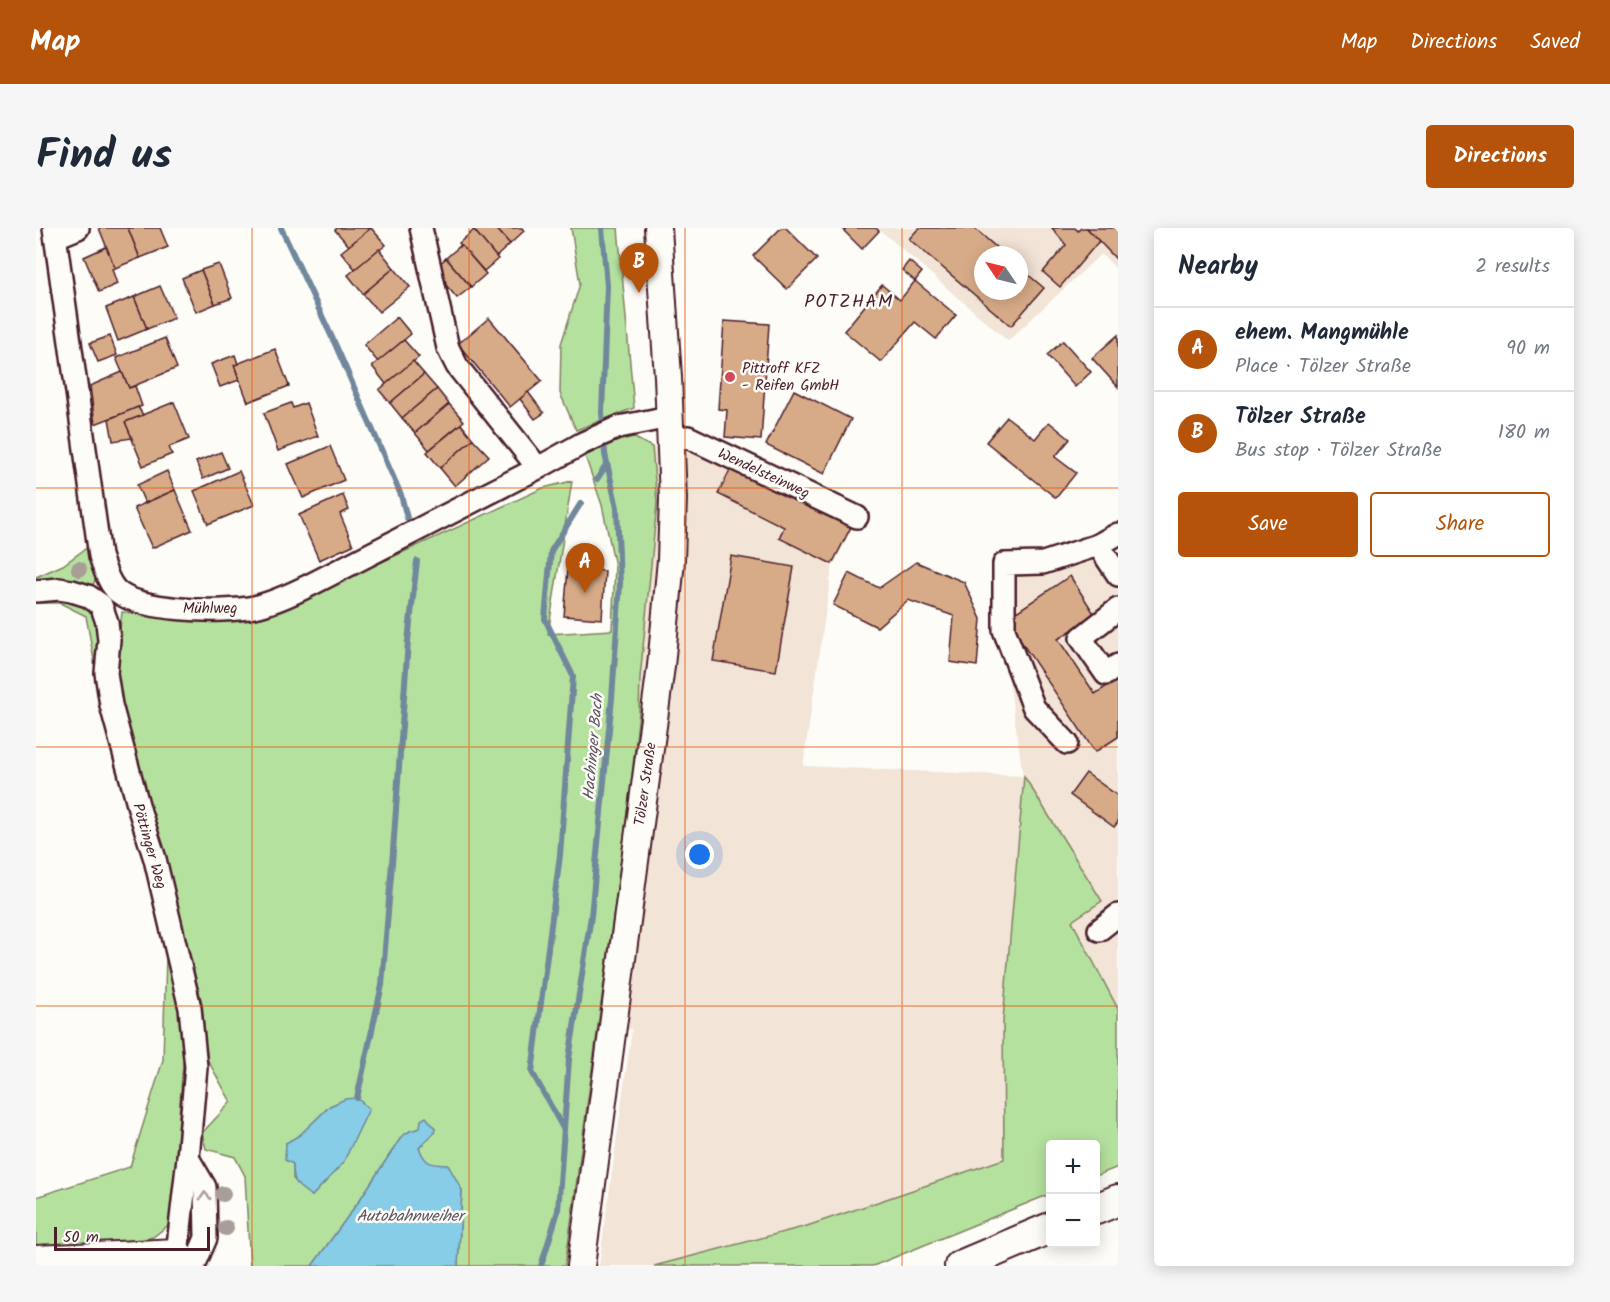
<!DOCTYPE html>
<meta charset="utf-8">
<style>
:root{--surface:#fff;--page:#f6f6f7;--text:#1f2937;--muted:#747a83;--line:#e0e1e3;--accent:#b45309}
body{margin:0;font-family:Kalam,sans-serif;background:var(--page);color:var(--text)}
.controls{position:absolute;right:18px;bottom:18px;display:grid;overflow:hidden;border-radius:6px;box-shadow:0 3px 15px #0003}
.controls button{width:54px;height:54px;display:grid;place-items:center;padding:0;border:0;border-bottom:2px solid var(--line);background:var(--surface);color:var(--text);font:30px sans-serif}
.compass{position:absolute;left:938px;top:18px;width:54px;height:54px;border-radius:50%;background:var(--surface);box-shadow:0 3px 15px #0003;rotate:305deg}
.scale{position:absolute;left:18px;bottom:15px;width:156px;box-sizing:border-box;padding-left:6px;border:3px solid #4a1f2b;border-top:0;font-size:16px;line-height:21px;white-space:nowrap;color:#4a1f2b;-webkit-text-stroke:4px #fdfcf7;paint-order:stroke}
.you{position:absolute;left:664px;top:627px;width:21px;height:21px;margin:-15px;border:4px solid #fff;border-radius:50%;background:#1a73e8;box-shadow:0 0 0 9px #1a73e833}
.badge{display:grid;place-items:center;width:39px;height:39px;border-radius:50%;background:var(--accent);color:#fff;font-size:20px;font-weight:700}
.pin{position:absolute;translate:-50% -50px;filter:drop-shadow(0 2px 3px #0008)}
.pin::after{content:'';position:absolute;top:32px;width:21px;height:18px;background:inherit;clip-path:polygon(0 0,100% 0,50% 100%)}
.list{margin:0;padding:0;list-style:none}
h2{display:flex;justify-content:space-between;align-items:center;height:78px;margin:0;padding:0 24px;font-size:26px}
h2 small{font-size:20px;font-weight:400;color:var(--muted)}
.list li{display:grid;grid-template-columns:39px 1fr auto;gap:18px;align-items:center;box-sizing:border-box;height:84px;padding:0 24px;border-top:2px solid var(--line)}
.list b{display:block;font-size:22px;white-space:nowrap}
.list p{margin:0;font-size:20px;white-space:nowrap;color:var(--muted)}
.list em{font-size:20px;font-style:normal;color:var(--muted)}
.actions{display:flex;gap:12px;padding:18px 24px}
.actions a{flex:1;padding:14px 0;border:2px solid var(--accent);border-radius:6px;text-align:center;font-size:21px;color:var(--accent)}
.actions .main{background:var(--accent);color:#fff}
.map{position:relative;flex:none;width:1082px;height:1038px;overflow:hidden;border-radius:6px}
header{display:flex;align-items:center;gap:36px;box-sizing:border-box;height:84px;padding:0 30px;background:var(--accent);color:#fff}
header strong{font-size:28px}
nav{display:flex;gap:33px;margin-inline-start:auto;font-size:21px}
.intro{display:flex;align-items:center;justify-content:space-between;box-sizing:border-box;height:144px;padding:0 36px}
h1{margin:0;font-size:42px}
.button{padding:15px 27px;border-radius:6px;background:var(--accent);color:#fff;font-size:21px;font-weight:700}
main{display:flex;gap:36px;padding:0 36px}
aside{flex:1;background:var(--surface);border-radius:6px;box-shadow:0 3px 15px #0003}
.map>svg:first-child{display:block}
.built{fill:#f2e4d6;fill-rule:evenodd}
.green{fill:#b5e19e;stroke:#808064;stroke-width:1.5;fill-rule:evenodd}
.water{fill:#87cde8;stroke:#6f879c;stroke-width:1.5}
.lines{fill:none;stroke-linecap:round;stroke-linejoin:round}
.stream{stroke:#6f879c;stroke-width:6}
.building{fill:#d7ab88;stroke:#4a1f2b;stroke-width:1.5}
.minor-casing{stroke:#4a1f2b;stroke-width:26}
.major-casing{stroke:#4a1f2b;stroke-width:30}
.highway-casing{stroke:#4a1f2b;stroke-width:34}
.minor{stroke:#fdfcf7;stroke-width:21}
.major{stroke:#fdfcf7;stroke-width:26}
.highway{stroke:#fdfcf7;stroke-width:30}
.tree{fill:#a99d97}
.oneway{stroke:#ac999b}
.grid{fill:none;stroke:#e8590c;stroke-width:1.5;stroke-opacity:0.55}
.poi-dot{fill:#d1495b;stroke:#fdfcf7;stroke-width:2}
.labels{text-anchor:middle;stroke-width:5;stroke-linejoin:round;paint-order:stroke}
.poi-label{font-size:15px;fill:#4a1f2b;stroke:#fdfcf7;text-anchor:start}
.street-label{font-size:15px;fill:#4a1f2b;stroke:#fdfcf7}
.water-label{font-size:16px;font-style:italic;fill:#5c5364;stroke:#fdfcf7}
.quarter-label{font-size:18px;letter-spacing:1.5px;fill:#4a1f2b;stroke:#fdfcf7}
</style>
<header>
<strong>Map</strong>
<nav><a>Map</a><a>Directions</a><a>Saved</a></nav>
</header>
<div class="intro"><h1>Find us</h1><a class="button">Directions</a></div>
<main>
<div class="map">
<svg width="1082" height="1038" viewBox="0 0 1082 1038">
<rect width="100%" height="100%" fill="#fdfcf7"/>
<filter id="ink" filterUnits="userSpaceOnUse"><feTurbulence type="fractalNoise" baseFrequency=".0167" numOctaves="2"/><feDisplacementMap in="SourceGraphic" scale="12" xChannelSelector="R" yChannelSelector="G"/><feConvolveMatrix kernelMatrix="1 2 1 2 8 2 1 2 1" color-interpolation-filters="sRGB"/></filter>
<g filter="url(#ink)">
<g class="built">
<path d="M842 0H1082V42L1065 26 972 113ZM947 27H983V63H947Z"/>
<path d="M616 219 676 226 820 292 796 340 767 538 987 548 957 341 1001 339 1076 325 1082 333V781L1036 693 1066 673 988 549 967 792 968 931 771 999 618 1038H563L596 801 560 804 594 565 603 484 604 450 621 275Z"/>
</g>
<g class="green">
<path d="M535 0H582L598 180 540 202 524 165 525 116 544 56Z"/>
<path d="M597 209 616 219 621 275 604 450 603 484 594 565 529 1038H422L426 962 388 931 383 920 398 905 399 900C386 900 377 901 366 908L323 973 276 1038H214L209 948 199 929 170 921 166 905 195 874 170 829 166 775 128 626 111 581 84 474 79 443 86 384 181 393 218 389 239 383 507 260 536 253 512 406 576 402 579 338 566 277 549 228 578 214ZM294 878 307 935 276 968 257 951V936L250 915 264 907Z"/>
<path d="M52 319 62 344 56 360 0 356V349L27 337Z"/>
<path d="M23 369 47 376 59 385 65 413 60 443 50 388 24 375H0V370Z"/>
<path d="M988 548 1066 673 1036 693 1082 781V939L1060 948V916H1014V966L837 1038H618L771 998 968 931 967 792Z"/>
<path d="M130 727 144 782 147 835 135 995 117 1009 89 1016 0 1018V969L94 939 127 832Z"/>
<path d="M163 954 159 1016 155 1013V965Z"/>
</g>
<g class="water">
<path d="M321 870 333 881 307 935 276 968C260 958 257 955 257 936L249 932 250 915 264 907 294 878 309 871Z"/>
<path d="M390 889 399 900 398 905 383 920C390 937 395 936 412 937L426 962 422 1038H276L323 973 366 908 374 903 384 900 385 892Z"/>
</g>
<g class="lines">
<g class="stream">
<path d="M245 0 300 118 365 267 371 290"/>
<path d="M561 251 571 236"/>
<path d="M321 870 346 757 357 623 372 413 381 333"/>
<path d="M528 902 496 844 524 627 537 448 509 391 515 323 545 275"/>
<path d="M505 1038 522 983 533 831 555 688 576 470 584 356 581 280 569 226 566 184 571 58 566 0"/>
</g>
</g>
<g class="building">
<path d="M63 0H92L104 30 79 40Z"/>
<path d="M92 0H124L132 19 104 30Z"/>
<path d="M301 0H335L313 18 299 2Z"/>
<path d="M335 0 350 17 319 41 305 24Z"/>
<path d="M436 0H460L474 16 460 29Z"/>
<path d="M460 0H486L488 3 474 16Z"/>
<path d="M745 0H750L781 31 751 61 717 28Z"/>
<path d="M810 0H840L843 3 826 21 808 3Z"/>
<path d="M883 0H938L969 27H947V63H983V39L1008 60 975 98 873 11Z"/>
<path d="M1016 0H1039L1042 3 1045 0H1051L1063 13 1024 59 1007 44 1030 17Z"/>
<path d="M1051 0H1082V33L1063 13Z"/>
<path d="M438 2 462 31 448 43 423 15Z"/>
<path d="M425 17 450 46 435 59 410 30Z"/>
<path d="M70 19 79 40 76 41 81 56 63 64 48 29Z"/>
<path d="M343 21 358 40 327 66 312 47Z"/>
<path d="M410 30 435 59 421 70 397 42Z"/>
<path d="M873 33 886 44 879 53 866 42Z"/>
<path d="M183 36 196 70 179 76 165 42Z"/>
<path d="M358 40 374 59 343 84 327 66Z"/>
<path d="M165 42 179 76 160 84 146 50Z"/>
<path d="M879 53 920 87 900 111 879 94 845 134 808 103 846 57 864 72Z"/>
<path d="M124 58 138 90 111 101 98 69Z"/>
<path d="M98 69 111 101 82 113 70 80Z"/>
<path d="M361 89 375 106 342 134 328 117Z"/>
<path d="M453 90 506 153 474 179 422 116Z"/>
<path d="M688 93 733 96 725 212 689 209 691 182 682 181Z"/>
<path d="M1082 107V159L1056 130Z"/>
<path d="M74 108 81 127 62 134 54 115Z"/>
<path d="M129 110 141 140 93 160 80 130Z"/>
<path d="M368 112 383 129 350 156 336 138Z"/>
<path d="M1027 113 1055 144 1039 159 1011 127Z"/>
<path d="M239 121 253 158 212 174 198 137Z"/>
<path d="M199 127 202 136 198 137 203 152 184 159 175 136Z"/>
<path d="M377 133 388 146 354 175 343 162Z"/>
<path d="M86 144 93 160 99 158 106 178 59 196 54 158Z"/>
<path d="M388 146 401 161 366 190 354 175Z"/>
<path d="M401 161 413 176 379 205 366 190Z"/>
<path d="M758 162 815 191 788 246 730 217Z"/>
<path d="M492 164 508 185 499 191 484 171Z"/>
<path d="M138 174 153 211 133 219 136 226 107 238 89 194Z"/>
<path d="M255 175 257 180 270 175 282 208 242 223 228 185Z"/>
<path d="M413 176 428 193 393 222 379 205Z"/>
<path d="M102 179 107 187 89 194 96 210 77 213 73 191Z"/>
<path d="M971 189 999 211 1013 194 1034 211 1019 229 1040 245 1020 270 950 214Z"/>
<path d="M425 196 437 211 404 240 391 224Z"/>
<path d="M437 211 453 228 419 258 404 240Z"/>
<path d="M294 218 308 252 267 270 252 236Z"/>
<path d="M185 224 192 240 167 251 160 234Z"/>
<path d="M697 236 818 293 796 336 743 310 748 299 682 266Z"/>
<path d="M131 243 139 262 109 275 101 257Z"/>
<path d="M203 243 218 277 172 296 158 263Z"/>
<path d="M139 262 156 302 116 320 98 280Z"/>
<path d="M307 267 313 282 304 286 317 317 283 332 263 287Z"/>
<path d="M695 328 758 339 740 443 677 433Z"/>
<path d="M880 334 928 354 945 391 941 438 914 434 918 388 872 372 841 399 797 377 813 345 843 360Z"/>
<path d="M532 340 569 343 566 391 528 388Z"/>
<path d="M1034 348 1059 387 1022 411 1059 466 1082 451V509L1059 524 970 391Z"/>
<path d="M1050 545 1082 568V594L1078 599 1034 567Z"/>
</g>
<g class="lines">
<defs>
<g id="minor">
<path d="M18 0 64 328C68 339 71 352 79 361 98 384 189 385 218 379 237 375 256 366 274 357L502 240 547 215 583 199 633 189"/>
<path d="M385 0 412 120 421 138 502 240"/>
<path d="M20 9 42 0"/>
<path d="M634 211 652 209 821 289"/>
<path d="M1062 317 1082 347"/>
<path d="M0 363 23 361 36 363 52 368 65 377 71 394 73 412 70 445 75 477 104 584 119 631 154 780 160 839 152 930 141 1026"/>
<path d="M1082 381 1045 410 1070 446 1082 437"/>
<path d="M1031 515 998 480 968 402V336L1007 335 1062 317 1082 306"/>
<path d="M1063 702 1082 687"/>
<path d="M152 930 169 959 170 1010 158 1038"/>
</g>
<g id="major">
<path d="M141 1026 152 1034 155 1038"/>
<path d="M545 1038 625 438 635 332 637 271 632 149 622 0"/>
</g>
<g id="highway">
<path d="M1060 981 1082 972"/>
<path d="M0 1033 141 1026"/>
<path d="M924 1038 1014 1000"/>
</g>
</defs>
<use href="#minor" class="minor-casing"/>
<use href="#major" class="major-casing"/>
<use href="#highway" class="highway-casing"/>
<use href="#minor" class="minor"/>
<use href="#major" class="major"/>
<use href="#highway" class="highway"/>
</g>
<g class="tree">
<circle cx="43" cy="341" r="8"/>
<circle cx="187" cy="966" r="8"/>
<circle cx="190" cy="1000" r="8"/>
</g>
<defs><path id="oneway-chevron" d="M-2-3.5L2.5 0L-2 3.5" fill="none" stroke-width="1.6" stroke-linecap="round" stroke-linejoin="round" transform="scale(1.5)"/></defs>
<use class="oneway" href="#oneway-chevron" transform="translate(169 968) rotate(-93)"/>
</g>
<path class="grid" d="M216 0V1038M433 0V1038M649 0V1038M866 0V1038M0 260H1082M0 519H1082M0 778H1082"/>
<circle class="poi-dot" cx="694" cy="149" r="6"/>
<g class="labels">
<g class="poi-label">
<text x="706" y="145">Pittroff KFZ<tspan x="706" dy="17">- Reifen GmbH</tspan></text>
</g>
<g class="street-label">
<text transform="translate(728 245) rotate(25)" y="5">Wendelsteinweg</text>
<text x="174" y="385">Mühlweg</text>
<text transform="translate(609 556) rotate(-82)" y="5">Tölzer Straße</text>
<text transform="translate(114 618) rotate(74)" y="5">Pöttinger Weg</text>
</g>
<g class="water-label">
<text transform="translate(556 519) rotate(-85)" y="6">Hachinger Bach</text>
<text x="374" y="993">Autobahnweiher</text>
</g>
<g class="quarter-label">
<text x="813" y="79">POTZHAM</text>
</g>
</g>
</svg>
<div class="controls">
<button>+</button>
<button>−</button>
</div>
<svg class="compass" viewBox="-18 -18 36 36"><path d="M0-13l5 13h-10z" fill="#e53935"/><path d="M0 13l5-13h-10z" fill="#747a83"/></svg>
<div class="scale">50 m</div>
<div class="you"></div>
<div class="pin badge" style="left:549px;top:365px">A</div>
<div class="pin badge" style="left:603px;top:65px">B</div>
</div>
<aside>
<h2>Nearby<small>2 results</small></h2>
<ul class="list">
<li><span class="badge">A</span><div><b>ehem. Mangmühle</b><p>Place · Tölzer Straße</p></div><em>90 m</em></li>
<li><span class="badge">B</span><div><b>Tölzer Straße</b><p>Bus stop · Tölzer Straße</p></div><em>180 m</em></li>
</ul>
<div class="actions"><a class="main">Save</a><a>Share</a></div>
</aside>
</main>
